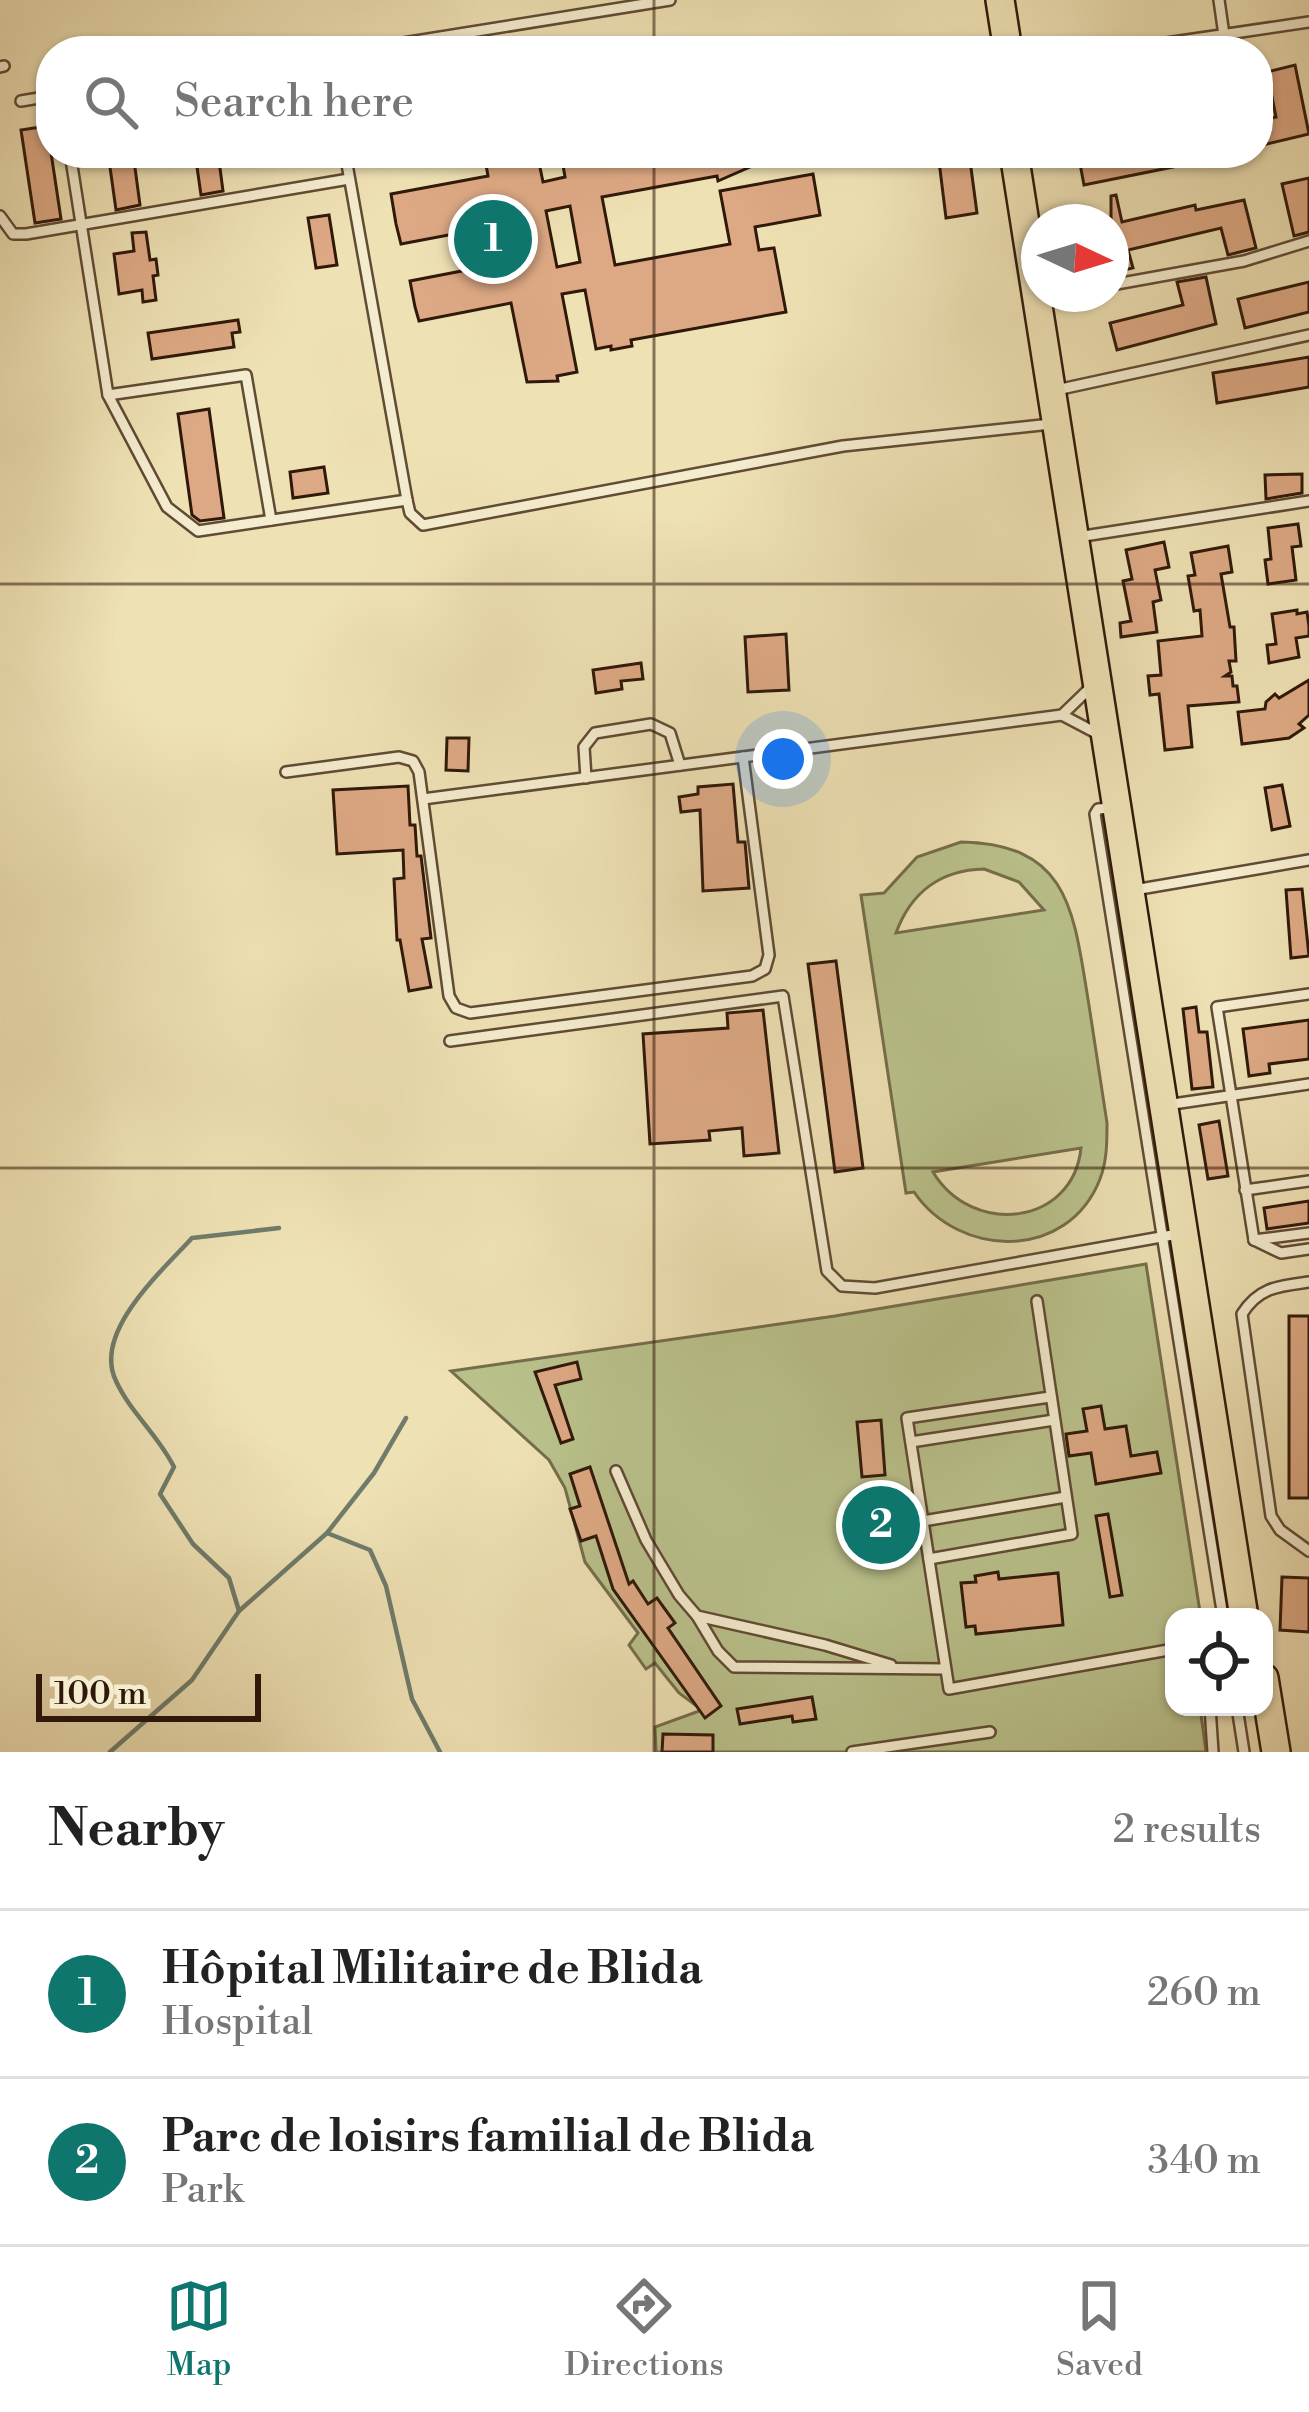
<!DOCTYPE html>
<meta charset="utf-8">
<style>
:root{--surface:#fff;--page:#f2f2f2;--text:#222;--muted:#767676;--line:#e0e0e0;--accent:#0f766e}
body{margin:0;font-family:"Libre Bodoni",serif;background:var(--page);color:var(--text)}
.controls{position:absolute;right:36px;bottom:36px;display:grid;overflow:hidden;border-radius:24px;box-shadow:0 3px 9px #0004}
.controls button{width:108px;height:108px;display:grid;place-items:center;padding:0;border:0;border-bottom:3px solid var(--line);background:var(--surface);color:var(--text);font:60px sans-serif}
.compass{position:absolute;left:1021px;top:204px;width:108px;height:108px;border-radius:50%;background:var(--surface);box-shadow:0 3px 9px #0004;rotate:94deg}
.scale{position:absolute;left:36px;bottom:30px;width:225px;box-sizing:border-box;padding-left:12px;border:6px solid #30190a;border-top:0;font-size:33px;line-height:42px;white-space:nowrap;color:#30190a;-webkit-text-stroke:9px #f4ecce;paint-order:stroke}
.you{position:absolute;left:783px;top:759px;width:42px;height:42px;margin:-30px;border:9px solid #fff;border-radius:50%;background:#1a73e8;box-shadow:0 0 0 18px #1a73e833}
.badge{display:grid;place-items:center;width:78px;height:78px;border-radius:50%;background:var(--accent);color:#fff;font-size:39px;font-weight:700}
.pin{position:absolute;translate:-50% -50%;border:6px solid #fff;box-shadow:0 3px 12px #0006}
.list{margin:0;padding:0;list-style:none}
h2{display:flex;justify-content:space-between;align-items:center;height:156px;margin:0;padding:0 48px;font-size:51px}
h2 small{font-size:39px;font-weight:400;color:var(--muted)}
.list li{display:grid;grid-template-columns:78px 1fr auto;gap:36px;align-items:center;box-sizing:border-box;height:168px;padding:0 48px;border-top:3px solid var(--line)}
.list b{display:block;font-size:45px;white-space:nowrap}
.list p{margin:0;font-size:39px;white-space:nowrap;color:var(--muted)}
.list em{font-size:39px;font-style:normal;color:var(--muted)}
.icon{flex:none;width:66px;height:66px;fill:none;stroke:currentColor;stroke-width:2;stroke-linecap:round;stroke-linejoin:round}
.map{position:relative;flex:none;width:1309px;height:1752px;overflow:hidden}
.search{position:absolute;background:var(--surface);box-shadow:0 3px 9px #0004;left:36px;right:36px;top:36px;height:132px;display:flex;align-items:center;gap:30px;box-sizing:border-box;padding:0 42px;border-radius:48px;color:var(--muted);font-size:45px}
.sheet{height:492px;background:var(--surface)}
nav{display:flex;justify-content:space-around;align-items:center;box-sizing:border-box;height:168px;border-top:3px solid var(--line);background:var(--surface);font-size:33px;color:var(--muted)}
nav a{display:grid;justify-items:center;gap:6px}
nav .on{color:var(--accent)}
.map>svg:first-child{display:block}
.green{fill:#bac28c;stroke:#756e4b;stroke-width:3;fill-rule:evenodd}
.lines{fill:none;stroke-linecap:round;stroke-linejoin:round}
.stream{stroke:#6f7c6b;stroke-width:4.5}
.building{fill:#dda984;stroke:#30190a;stroke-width:3;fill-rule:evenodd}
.service-casing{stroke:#604b34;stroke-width:14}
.primary-casing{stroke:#30190a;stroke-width:32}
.service{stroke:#f4ecce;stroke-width:9}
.primary{stroke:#eee1b4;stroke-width:27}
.grid{fill:none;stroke:#30190a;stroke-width:3;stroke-opacity:0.55}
</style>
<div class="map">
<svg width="1309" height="1752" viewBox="0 0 1309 1752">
<rect width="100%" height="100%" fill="#eee1b4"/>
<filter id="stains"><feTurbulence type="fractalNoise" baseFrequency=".00167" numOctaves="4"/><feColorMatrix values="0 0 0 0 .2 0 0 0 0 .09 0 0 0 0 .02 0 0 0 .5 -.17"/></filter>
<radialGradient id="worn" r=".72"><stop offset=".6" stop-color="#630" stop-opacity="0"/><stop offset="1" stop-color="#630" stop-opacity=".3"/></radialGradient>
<g class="green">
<path d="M961 842C1066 844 1073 906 1087 993 1094 1036 1100 1079 1107 1123 1107 1142 1107 1161 1100 1179 1068 1261 960 1259 914 1192L906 1193 861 895 884 893 917 857ZM984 869 1019 882 1044 910 896 933C911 892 941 870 984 869ZM1081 1148C1073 1226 972 1237 933 1172Z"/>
<path d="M1146 1264 1200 1612 1174 1617V1707H1200L1206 1752H656L655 1727 702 1710 679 1693 655 1663 646 1669 629 1645 638 1633 585 1562 565 1488 549 1460 451 1371 835 1316Z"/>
</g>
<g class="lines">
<g class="stream">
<path d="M327 1533 370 1550 386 1586 412 1699 440 1752"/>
<path d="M239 1611 229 1578 193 1544 160 1494 174 1467C159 1436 130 1412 116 1381 92 1332 163 1270 192 1238L279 1228"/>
<path d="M110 1752 192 1680 239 1611 327 1533 374 1473 406 1418"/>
</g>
</g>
<g class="building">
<path d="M1295 65 1309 134 1258 146V121L1276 117 1267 72Z"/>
<path d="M47 126 61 219 35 223 21 130Z"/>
<path d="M108 153H133L140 205 116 210Z"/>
<path d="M195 153H218L223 191 201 195Z"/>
<path d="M484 153H537L543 182 565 177 561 153H782L718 181 717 176 602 197 615 265 730 244 720 191 813 174 820 215 755 227 759 250 774 248 786 312 631 340 632 346 611 350V346L596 349 585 290 562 294 577 372 557 376 558 381 527 382 511 303 419 321 415 307 410 281 503 263 496 226 401 244 396 224 391 194 488 176ZM570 206 580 262 557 267 546 211Z"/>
<path d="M938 153H969L977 213 946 218Z"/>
<path d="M1078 153H1170L1173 167 1084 185Z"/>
<path d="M1309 178V232L1294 236 1282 184Z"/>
<path d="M1116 195 1122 222 1195 205 1196 210 1244 200 1256 248 1228 255 1221 228 1128 250 1133 268 1111 273V196Z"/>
<path d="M329 215 337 265 316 268 308 218Z"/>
<path d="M146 232 150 260 156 259 158 275 153 276 156 300 143 302 142 290 119 294 114 254 134 251 132 233Z"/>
<path d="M1206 277 1216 324 1117 350 1110 323 1183 305 1177 282Z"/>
<path d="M1309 282V312L1245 328 1238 299Z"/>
<path d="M238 320 240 332 232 333 234 347 152 359 148 333Z"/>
<path d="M1309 357V387L1217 403 1213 373Z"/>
<path d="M209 409 224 518 200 521 192 515 178 414Z"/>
<path d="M324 467 328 493 293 498 290 472Z"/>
<path d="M1302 474V493L1266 499 1265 475Z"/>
<path d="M1298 524 1301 546 1292 547 1296 580 1268 584 1265 560 1271 559 1268 528Z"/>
<path d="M1164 542 1169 567 1155 570 1161 600 1153 602 1157 632 1121 637 1120 623 1131 621 1123 581 1132 579 1126 550Z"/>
<path d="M1228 546 1232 572 1221 574 1230 627H1234L1236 661H1229L1231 672 1225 676H1232L1233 686H1237L1239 702 1188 706 1192 747 1165 750 1159 694 1150 695 1148 676 1161 675 1158 641 1202 636 1200 610 1194 611 1188 576 1195 575 1191 553Z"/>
<path d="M1297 610V614L1307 612 1309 626V636L1296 638 1299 657 1269 663 1267 645 1276 644 1272 614Z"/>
<path d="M786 634 789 690 748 692 745 637Z"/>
<path d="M641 663 643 679 621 681 622 689 596 693 593 670Z"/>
<path d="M1309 680V715L1299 724 1304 728 1289 738 1242 744 1238 712 1265 709 1266 702 1275 694 1279 698Z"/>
<path d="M447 738H469L468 771 446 770Z"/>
<path d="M733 784 738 842H745L749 888 703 891 700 810 681 812 679 797 698 794V787Z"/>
<path d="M1282 785 1290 826 1272 830 1265 788Z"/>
<path d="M408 786 410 825H415L417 856H421L431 938 422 939 431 987 409 991 400 940H397L394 879 404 878 403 850 337 854 333 790Z"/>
<path d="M1302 889 1309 956 1291 958 1286 890Z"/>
<path d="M836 961 863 1168 835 1172 808 964Z"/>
<path d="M1196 1007 1199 1032H1207L1213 1087 1192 1089 1183 1009Z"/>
<path d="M763 1010 779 1153 744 1156 742 1128 709 1131 710 1140 650 1144 643 1034 728 1028 727 1013Z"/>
<path d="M1309 1020V1059L1269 1064 1270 1073 1249 1076 1243 1029Z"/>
<path d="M1219 1121 1228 1176 1208 1179 1199 1125Z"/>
<path d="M1309 1201V1223L1267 1229 1264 1208Z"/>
<rect x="1289" y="1316" width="20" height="182"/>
<path d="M577 1362 581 1379 555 1385 573 1439 561 1443 535 1372Z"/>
<path d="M1101 1406 1105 1429 1126 1426 1131 1456 1157 1452 1161 1473 1096 1484 1091 1453 1069 1456 1066 1434 1087 1431 1083 1409Z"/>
<path d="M881 1420 885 1475 862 1477 857 1422Z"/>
<path d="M590 1467 629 1584 633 1581 648 1604 657 1598 675 1623 668 1628 721 1706 705 1718 613 1589 596 1536 581 1541 570 1509 580 1506 570 1474Z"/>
<path d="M1108 1514 1122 1595 1110 1597 1096 1516Z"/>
<path d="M998 1572 999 1579 1058 1573 1063 1625 976 1634 975 1626 966 1627 961 1583 976 1582 975 1576Z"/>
<path d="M1282 1577 1309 1578V1632L1280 1630Z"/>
<path d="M812 1697 816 1719 793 1722 792 1716 740 1724 737 1709Z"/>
<path d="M663 1734 713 1735V1752H662Z"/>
</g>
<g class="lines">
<defs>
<g id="service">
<path d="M1219 0 1224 35"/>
<path d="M353 51 670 0"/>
<path d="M1112 51 1309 22"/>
<path d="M0 67 4 66"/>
<path d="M21 101 51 96"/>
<path d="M70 153 108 395 167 507 198 531 407 500"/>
<path d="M345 153 407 500 410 513 423 525 843 446 1051 424"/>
<path d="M0 216 13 234H26L349 179"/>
<path d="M1111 285 1244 261 1309 241"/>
<path d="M1046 297 1061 294"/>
<path d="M1061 389 1309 335"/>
<path d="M108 395 246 375 271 520"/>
<path d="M1084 536 1309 501"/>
<path d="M1062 715 1100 735"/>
<path d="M286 772 399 757 413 761 419 772 449 996 456 1008 470 1013 752 976 765 969 769 955 743 757"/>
<path d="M586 778 584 747 595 733 651 724 670 733 680 765"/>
<path d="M423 799 1062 715 1091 687"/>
<path d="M1111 808 1098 809 1095 814 1223 1617"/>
<path d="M1140 889 1309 860"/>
<path d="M450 1041 783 996 827 1271 842 1286 875 1288 1178 1234"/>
<path d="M1173 1104 1309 1084"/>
<path d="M1245 1190 1309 1181"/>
<path d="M1254 1240 1217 1007 1309 994"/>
<path d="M1254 1240 1281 1253 1309 1249"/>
<path d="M1254 1240 1309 1233"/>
<path d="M1309 1282C1279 1286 1259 1287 1242 1314L1271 1516 1280 1530 1309 1551"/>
<path d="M1050 1397 907 1418 949 1689 1174 1649"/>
<path d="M911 1442 1054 1420"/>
<path d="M616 1471 646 1540 679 1595 697 1616 825 1645 891 1665"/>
<path d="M923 1521 1066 1497"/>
<path d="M929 1559 1072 1534 1037 1301"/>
<path d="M697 1616 718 1651 734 1667 945 1669"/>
<path d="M1210 1707 1213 1752"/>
<path d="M1237 1707 1244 1752"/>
<path d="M852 1752 990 1732"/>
</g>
<g id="primary">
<path d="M1000 0 1008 51"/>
<path d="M1014 153 1244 1617"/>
<path d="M1264 1678 1276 1752"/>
</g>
</defs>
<use href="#service" class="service-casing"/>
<use href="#primary" class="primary-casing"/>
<use href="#service" class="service"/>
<use href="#primary" class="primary"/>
</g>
<path class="grid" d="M654 0V51M654 153V1752M0 584H1309M0 1168H1309"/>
<rect width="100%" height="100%" filter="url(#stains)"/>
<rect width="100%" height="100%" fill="url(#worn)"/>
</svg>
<div class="controls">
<button><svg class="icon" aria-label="locate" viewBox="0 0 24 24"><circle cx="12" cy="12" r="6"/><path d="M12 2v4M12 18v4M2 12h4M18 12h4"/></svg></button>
</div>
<svg class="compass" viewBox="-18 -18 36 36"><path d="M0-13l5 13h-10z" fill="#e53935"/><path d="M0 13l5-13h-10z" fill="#767676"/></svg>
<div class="scale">100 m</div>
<div class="you"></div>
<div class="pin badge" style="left:493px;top:239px">1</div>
<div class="pin badge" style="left:881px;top:1525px">2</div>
<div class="search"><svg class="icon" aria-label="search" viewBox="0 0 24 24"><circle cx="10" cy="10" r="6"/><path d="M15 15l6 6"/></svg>Search here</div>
</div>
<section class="sheet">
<h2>Nearby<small>2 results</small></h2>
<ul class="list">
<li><span class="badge">1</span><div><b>Hôpital Militaire de Blida</b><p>Hospital</p></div><em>260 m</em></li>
<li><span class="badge">2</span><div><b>Parc de loisirs familial de Blida</b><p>Park</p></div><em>340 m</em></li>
</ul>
</section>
<nav>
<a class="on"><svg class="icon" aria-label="map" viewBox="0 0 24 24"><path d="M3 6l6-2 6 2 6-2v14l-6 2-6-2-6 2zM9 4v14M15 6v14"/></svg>Map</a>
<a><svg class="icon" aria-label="directions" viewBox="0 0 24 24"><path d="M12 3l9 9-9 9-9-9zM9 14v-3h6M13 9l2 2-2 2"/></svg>Directions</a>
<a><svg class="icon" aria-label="saved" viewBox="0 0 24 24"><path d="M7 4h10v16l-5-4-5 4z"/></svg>Saved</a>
</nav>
